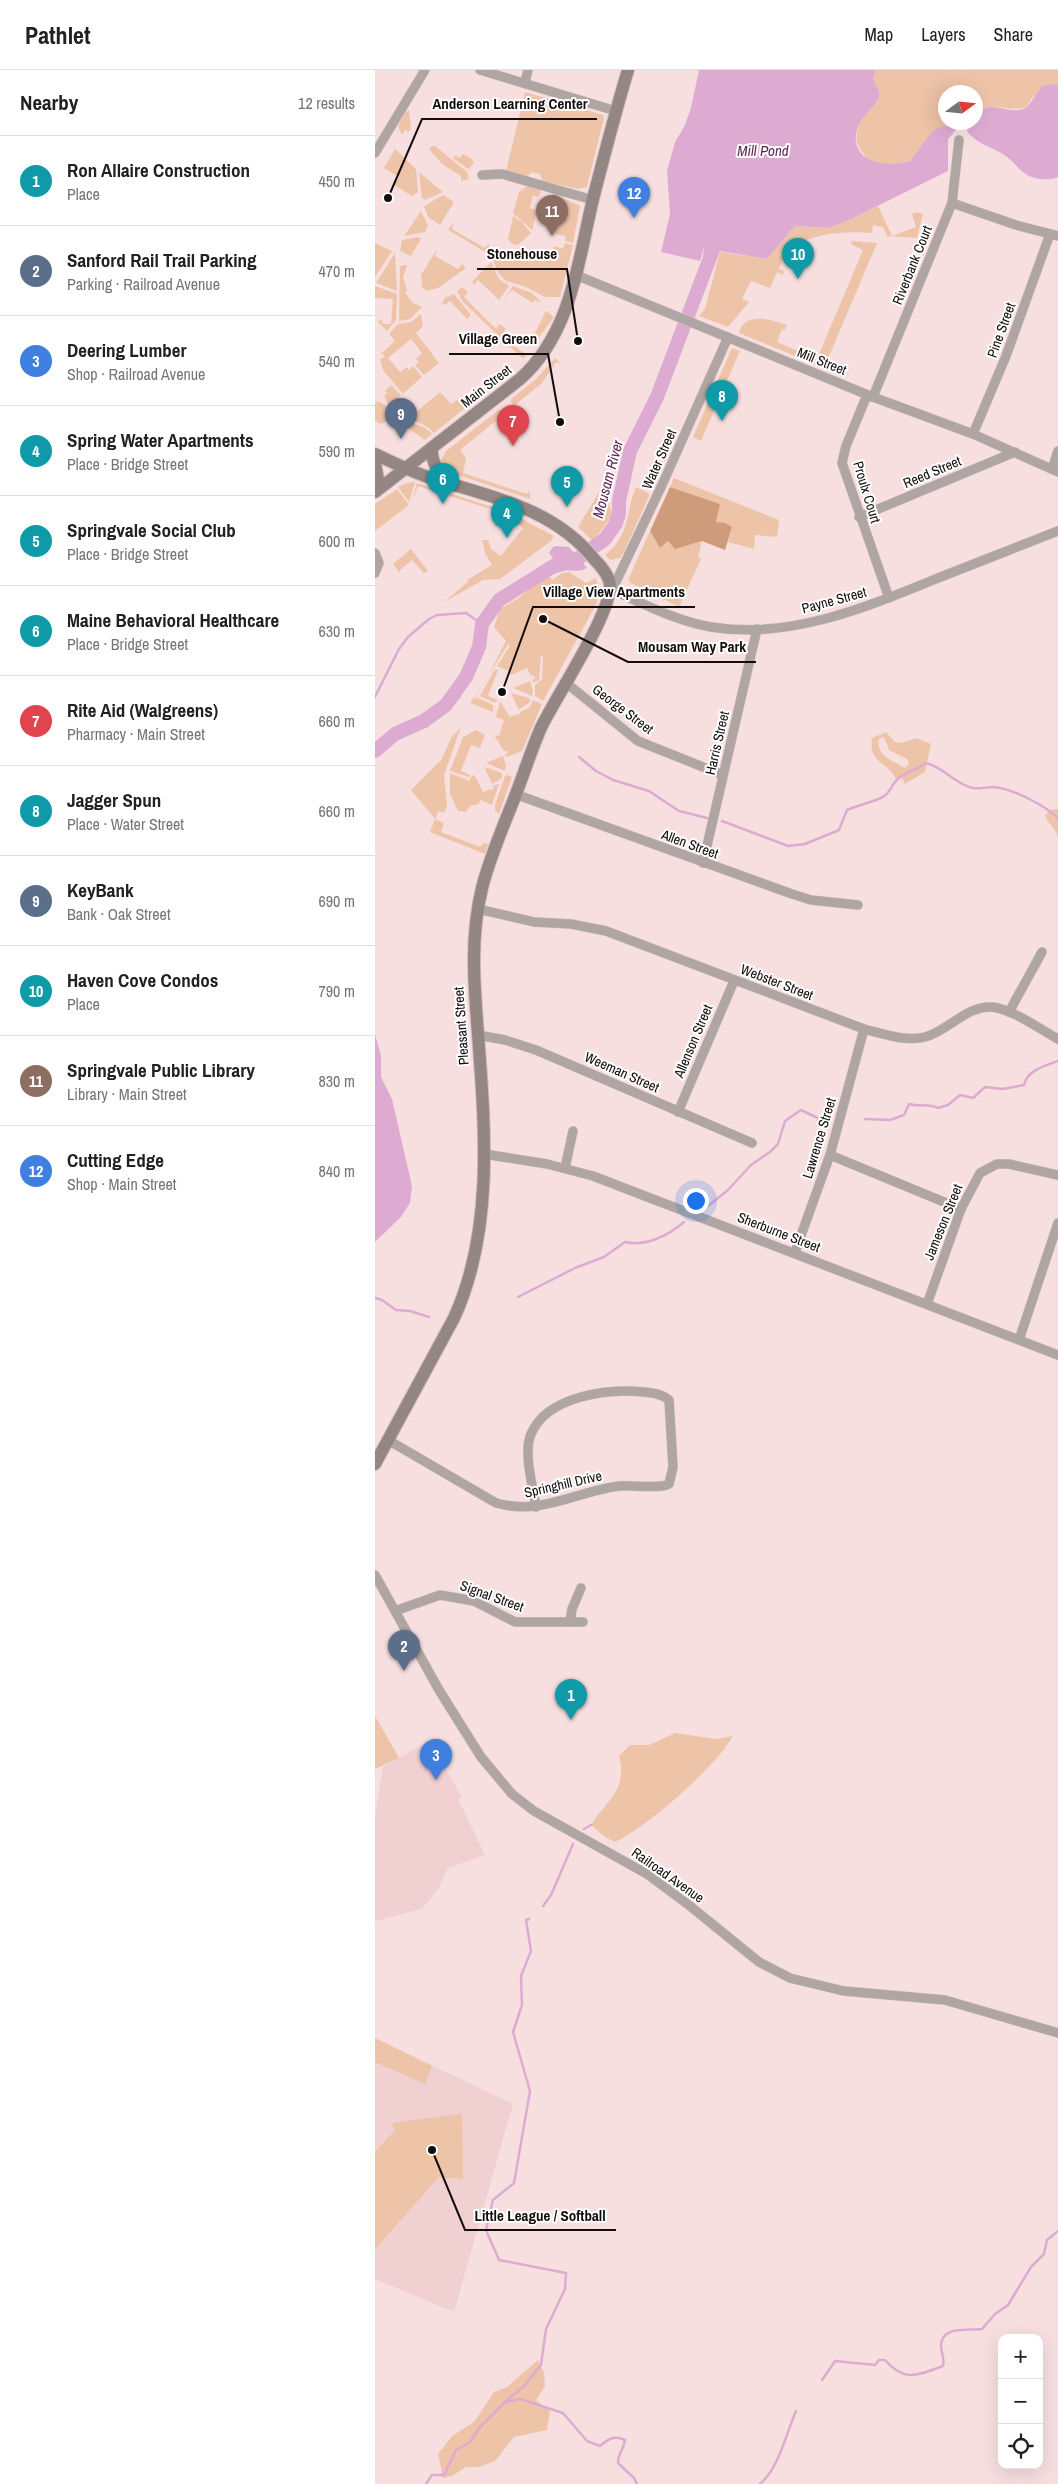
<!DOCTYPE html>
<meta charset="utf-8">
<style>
:root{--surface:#fff;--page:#f6f6f6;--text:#202124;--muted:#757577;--line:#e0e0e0;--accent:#5d6de4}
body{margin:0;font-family:"Archivo Narrow",sans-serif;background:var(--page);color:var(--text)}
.controls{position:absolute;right:15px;bottom:15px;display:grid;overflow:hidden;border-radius:10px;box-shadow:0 5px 20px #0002}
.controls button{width:45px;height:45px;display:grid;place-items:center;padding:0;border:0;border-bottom:1px solid var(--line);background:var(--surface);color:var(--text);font:25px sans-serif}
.compass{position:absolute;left:563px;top:15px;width:45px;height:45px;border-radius:50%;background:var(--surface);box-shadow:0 5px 20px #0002;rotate:75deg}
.you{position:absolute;left:320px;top:1130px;width:18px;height:18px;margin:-12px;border:4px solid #fff;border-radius:50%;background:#1a73e8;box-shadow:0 0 0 8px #1a73e833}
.badge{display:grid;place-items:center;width:32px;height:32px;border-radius:50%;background:var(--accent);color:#fff;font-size:16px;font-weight:700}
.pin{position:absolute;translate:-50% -41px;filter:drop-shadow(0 1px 2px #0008)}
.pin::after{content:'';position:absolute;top:26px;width:18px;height:15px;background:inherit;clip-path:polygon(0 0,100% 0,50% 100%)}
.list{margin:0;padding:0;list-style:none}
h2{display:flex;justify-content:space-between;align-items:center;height:65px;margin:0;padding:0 20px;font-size:21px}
h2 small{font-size:16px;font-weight:400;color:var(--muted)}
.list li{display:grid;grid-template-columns:32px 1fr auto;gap:15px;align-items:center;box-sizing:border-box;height:90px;padding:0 20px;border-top:1px solid var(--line)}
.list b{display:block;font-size:19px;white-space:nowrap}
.list p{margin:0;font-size:16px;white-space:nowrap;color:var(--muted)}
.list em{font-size:16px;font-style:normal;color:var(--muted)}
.icon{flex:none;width:28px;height:28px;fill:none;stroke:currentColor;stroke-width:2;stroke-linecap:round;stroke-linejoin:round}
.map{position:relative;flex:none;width:683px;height:2414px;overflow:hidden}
header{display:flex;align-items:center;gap:30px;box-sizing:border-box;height:70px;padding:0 25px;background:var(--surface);border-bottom:1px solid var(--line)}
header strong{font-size:24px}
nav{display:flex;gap:28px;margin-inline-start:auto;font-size:18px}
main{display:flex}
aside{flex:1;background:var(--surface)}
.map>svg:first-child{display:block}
.built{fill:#f0d0d1}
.green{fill:#eec4a8;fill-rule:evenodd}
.forest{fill:#ce9c7a}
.water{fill:#ddabd2}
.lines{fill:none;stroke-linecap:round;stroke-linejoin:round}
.stream{stroke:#ddabd2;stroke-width:2.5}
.river{stroke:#ddabd2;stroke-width:14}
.street-casing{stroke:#d3bdbe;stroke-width:10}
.secondary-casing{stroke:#d3bdbe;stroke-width:14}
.street{stroke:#afa5a3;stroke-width:9}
.secondary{stroke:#948682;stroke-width:12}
.labels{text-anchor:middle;stroke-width:4;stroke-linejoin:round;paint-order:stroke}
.street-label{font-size:14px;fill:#130c0c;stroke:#fff}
.water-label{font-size:15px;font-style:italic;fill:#5f2556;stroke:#fff}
.leader{fill:none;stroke:#130c0c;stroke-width:2}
.callout-dot{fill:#130c0c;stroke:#fff;stroke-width:2}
.callout-label{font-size:15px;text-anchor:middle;font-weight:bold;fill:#130c0c;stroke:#fff;stroke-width:4;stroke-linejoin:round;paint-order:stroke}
</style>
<header>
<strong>Pathlet</strong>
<nav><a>Map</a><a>Layers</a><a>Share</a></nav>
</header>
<main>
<aside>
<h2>Nearby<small>12 results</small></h2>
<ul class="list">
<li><span class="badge" style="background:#0f9aa8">1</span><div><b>Ron Allaire Construction</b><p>Place</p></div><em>450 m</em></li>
<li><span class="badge" style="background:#5c6f8a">2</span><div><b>Sanford Rail Trail Parking</b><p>Parking · Railroad Avenue</p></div><em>470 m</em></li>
<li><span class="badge" style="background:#3f7fe0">3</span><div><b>Deering Lumber</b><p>Shop · Railroad Avenue</p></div><em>540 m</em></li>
<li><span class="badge" style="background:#0f9aa8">4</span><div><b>Spring Water Apartments</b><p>Place · Bridge Street</p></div><em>590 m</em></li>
<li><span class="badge" style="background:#0f9aa8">5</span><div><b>Springvale Social Club</b><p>Place · Bridge Street</p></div><em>600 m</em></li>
<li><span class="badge" style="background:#0f9aa8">6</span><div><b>Maine Behavioral Healthcare</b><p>Place · Bridge Street</p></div><em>630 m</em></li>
<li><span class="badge" style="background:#e0444e">7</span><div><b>Rite Aid (Walgreens)</b><p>Pharmacy · Main Street</p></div><em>660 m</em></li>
<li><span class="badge" style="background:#0f9aa8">8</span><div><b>Jagger Spun</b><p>Place · Water Street</p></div><em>660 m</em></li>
<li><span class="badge" style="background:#5c6f8a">9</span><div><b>KeyBank</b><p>Bank · Oak Street</p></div><em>690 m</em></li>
<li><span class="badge" style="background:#0f9aa8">10</span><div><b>Haven Cove Condos</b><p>Place</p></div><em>790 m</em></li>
<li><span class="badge" style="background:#8d6e63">11</span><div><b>Springvale Public Library</b><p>Library · Main Street</p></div><em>830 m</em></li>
<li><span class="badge" style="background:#3f7fe0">12</span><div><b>Cutting Edge</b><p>Shop · Main Street</p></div><em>840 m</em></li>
</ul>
</aside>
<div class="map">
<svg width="683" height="2414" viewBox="0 0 683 2414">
<rect width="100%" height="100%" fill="#f7dfe0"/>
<g class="built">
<path d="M54 1671 87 1727 83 1729 110 1785 73 1798 63 1819 47 1839 0 1851V1745L8 1697Z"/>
<path d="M0 1968 138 2034 79 2242 0 2209Z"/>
</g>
<g class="green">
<path d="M501 0H683V15L679 14 657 28 651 37C633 43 617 30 601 42L600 22H570V52L593 53 592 56 571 55C560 66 548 81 535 90 525 98 501 97 492 88 485 80 480 74 482 64 484 45 498 39 504 21L498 9Z"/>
<path d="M150 22 228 45 229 48 212 117 203 119 168 111 165 104 157 102 151 107 131 101Z"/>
<path d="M31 41H34L36 58 34 62 30 60 27 65 23 56Z"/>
<path d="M57 76H60L92 102 94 109 86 111V106L67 94 54 79Z"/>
<path d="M20 79 41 99 43 122 37 126 19 115 24 107 9 98Z"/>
<path d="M88 84 96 88 99 93 93 99 78 88 81 85 84 88Z"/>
<path d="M44 102 68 122 50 130 47 128Z"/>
<path d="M152 116 164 119 166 123 163 127 158 126 155 138 162 140 157 160 138 143 144 122Z"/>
<path d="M179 124 205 136 198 173 190 171 191 166 180 164 184 147 174 145 172 155H170L172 143H179L182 131 175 127Z"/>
<path d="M68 125 79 132 65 155 53 147 49 136Z"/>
<path d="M503 136 517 166 541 157 537 144 541 142 548 144 542 168 512 166 508 157 498 155 497 163C469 161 444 163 420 175L415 173 404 199 409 201 408 205 402 202 395 218 376 211 367 229 374 232 353 257 324 246 330 239 345 182 392 189 420 156 453 158Z"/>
<path d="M46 141 53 156 50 162 29 166Z"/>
<path d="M138 146 147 152 156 163 143 175 137 174 133 169Z"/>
<path d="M79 152 77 159 110 178 114 174V178L110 182 73 160Z"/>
<path d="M44 167 46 169 36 186 25 181 27 170Z"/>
<path d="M477 171 502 173 449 298 364 263C369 241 398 250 412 255L410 260 407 259 402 272 442 289 488 180 476 174Z"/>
<path d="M0 173 17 181 0 207Z"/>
<path d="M190 173 198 175 185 227H170L151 217 131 211 124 204 118 190 130 179 141 182 153 180 168 189 176 185 179 176 188 179Z"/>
<path d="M62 179 60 186 83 199 87 194 91 198 63 218 52 221 47 217 46 205Z"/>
<path d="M20 183 22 221 1 213Z"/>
<path d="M116 192 124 209 134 216 124 230 103 210 99 215 97 212Z"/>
<path d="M30 195H32L28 207 32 221 30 222 38 233 47 237 35 249 24 251 25 198V196Z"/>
<path d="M0 216 22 224 21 250 12 261 2 251 7 250 8 254H16L18 229 0 228Z"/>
<path d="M138 216 157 223 165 231 164 232 160 230 158 233 137 220 127 233Z"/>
<path d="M87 217 93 222 89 227 121 259 124 254 131 258 126 267 152 285 148 289 88 232 82 221Z"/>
<path d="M79 224 96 245 92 249 75 231 70 235 67 233 70 228Z"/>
<path d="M171 241 179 247 158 275 156 271Z"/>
<path d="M46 244 48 256 41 263 64 293 49 305 40 295 44 292 41 289 47 283 36 269 13 288 25 302 32 297 34 300 38 296 47 307 28 324 8 300 5 289 10 287 8 284H6L20 271 14 264 23 254 36 252Z"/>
<path d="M357 278 365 281 347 322 344 320 341 329 343 331 326 371 318 367Z"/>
<path d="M180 288 186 294 181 292 167 313 140 335 143 340H141L135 330 161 309Z"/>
<path d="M16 315 26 325 14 336 9 326 12 323 10 321Z"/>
<path d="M65 322 76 334 82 330 90 338 59 363C45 347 30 354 15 337L22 332 35 347Z"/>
<path d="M3 331C12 334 16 344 24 349 36 356 47 352 57 364L50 370C38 362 20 345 6 354L0 351V333Z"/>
<path d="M125 339 133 349 128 345 85 380 91 388 88 403 152 424 155 420V429L77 403 68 398 65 392 71 381Z"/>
<path d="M299 408 404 450 402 467 380 465 379 479 353 472 357 457 341 452 344 434 295 417Z"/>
<path d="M40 412 34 432 23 417 32 413Z"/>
<path d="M42 413 127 440 125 442 43 416 36 433Z"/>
<path d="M228 416 238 445 218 471 203 457Z"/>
<path d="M261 417 275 424 249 482 245 488 235 490 230 485C256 464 250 443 261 417Z"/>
<path d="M22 419 34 435 0 461V434Z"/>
<path d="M135 443 179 466 176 471 125 509 108 510 69 532 93 512 92 510 117 495 110 483 107 470H113L116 479 126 486 148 458 134 445Z"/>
<path d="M275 461 285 478 293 471 300 478 327 471 323 487 326 489 304 537 254 512V508Z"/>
<path d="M36 479 53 501 49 503 37 490 25 500V503L18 494Z"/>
<path d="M194 502 211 513 221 508 224 518 222 533 168 631 160 626V615L167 609 168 586 166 585 164 610 158 613 157 610 160 608 158 605 156 606 152 598 136 605 134 601 122 596 135 576 133 574 99 629 103 628 118 635V642L95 633 110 612 131 571 119 557 125 539 144 528 172 503 177 510 187 503Z"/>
<path d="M120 599 132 602 123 600 113 626 123 630 120 633 105 626Z"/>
<path d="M155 611 158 621 157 626 138 618Z"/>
<path d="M136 623 154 628 155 632 144 640Z"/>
<path d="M158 630 167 634 147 681 132 687 129 685 133 683 132 681H129L119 665 124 666 129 650 121 647 125 631 135 647 143 644 146 645 145 642 154 638Z"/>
<path d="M86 657 69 705 72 736 69 743 63 741 60 749 69 753 66 762 105 777 109 773 113 774 110 784 55 762 60 749 36 720 67 689 76 668Z"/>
<path d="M101 660 110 665 105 678 96 675 86 701 95 705 94 707 75 701 88 667Z"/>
<path d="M511 662 520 672 526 673 542 668 556 674 550 702 530 714 527 708 521 709C513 691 493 694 497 668ZM509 667 514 680 532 689 534 694 530 698C519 691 500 686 504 669Z"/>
<path d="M128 686 131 696 130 701 111 693Z"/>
<path d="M113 698 127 703V708L117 714 110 699Z"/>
<path d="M75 703 94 711 97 705 100 706 108 722 116 719 119 720 118 716 124 714 117 735 105 730 104 734 95 736 91 742 83 741 75 724Z"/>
<path d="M133 705 137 707 124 744 120 740V735L130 706Z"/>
<path d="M683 739V768C682 759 673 754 670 746L674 740Z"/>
<path d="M0 1646 24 1688 0 1699Z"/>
<path d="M300 1663 341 1669 358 1666C340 1697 274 1756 240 1772L230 1767 216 1755C232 1730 253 1720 244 1686L255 1675H274Z"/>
<path d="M0 1968 57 1996 50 2014 0 1992Z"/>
<path d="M84 2044 87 2045 88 2109 64 2107 0 2179V2082L19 2061 17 2053Z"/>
<path d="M163 2290 169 2303 170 2316 161 2330 175 2341 172 2360 139 2367 120 2391 104 2397H91L77 2406 68 2408 63 2384 77 2366 99 2352 119 2322 132 2317Z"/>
</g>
<path class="forest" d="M295 417 345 434 341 452 350 453 357 457 350 480 327 471 300 479 293 471 285 478 275 461Z"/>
<g class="water">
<path d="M324 0H501L498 9 504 21V28C498 39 488 44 483 57 471 91 510 99 535 91 550 75 555 52 580 56V61L573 69V101L476 149 453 158 420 156 392 189 344 181 341 191 328 187 329 177 325 191 286 182 295 144 292 101 300 72 309 57 316 38Z"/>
<path d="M679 14 683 15V107C677 110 667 110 660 108 647 105 641 94 632 87 619 77 602 75 592 61L593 53 600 52 601 42C619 29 635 46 650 38 656 34 662 22 667 16Z"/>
<path d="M181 476 194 477 212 498C202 504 191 497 182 503L173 492 178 488 174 483 178 477Z"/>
<path d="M0 964 6 986V1007L17 1029 37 1116 35 1133 26 1147 0 1172Z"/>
</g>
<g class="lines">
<g class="stream">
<path d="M77 625 85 627"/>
<path d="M0 627 24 579 33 567 54 549 62 545 91 543 107 554"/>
<path d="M204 687 221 701 238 710 274 721 304 741 332 748"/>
<path d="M347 751 413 776 430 774 464 760 472 740C483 735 495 733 506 728 515 724 515 717 521 711 527 703 542 700 551 693 569 697 579 714 598 718 605 719 611 717 618 717 637 718 669 735 683 748"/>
<path d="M490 1049 515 1050 529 1045 534 1034C545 1037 553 1033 563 1038L573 1035 585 1025 598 1028 610 1017 628 1019 649 1015C652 1000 670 996 683 991"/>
<path d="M328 1140 353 1120 376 1095 395 1082 403 1074 410 1051 426 1040 447 1050"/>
<path d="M143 1227 200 1198 229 1187 250 1172C271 1177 294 1165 309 1152"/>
<path d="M0 1228 7 1230 21 1240 35 1241 54 1247"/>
<path d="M209 1759 216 1755"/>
<path d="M168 1836 176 1825 198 1774"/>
<path d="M447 2310 460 2291 500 2295 504 2290H510C530 2313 543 2305 568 2296 570 2289 566 2283 566 2276 566 2255 594 2261 607 2259L620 2244 633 2235 656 2197 669 2184 672 2170 683 2161"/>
<path d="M130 2332 149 2316 166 2295 171 2259 190 2219 191 2203 124 2190 111 2160 118 2130 139 2113 155 2021 138 1962 147 1935 146 1906 156 1881 151 1850 154 1849"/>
<path d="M51 2414 57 2405H69L81 2380 95 2372 105 2357 130 2332 145 2329 188 2343 212 2371 225 2376C233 2369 239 2365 250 2370 249 2379 243 2383 243 2393L259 2408 262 2414"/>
<path d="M385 2414C404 2398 411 2364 421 2341"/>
</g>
<path class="river" d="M0 681 20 664 49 651 71 635 91 607 104 577 107 554 124 530 177 497 201 490 230 469 240 455 244 444V431L255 381 282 327 341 172"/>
<defs>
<g id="street">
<path d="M105 0 241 41"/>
<path d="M150 12 153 0"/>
<path d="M0 83 50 0"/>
<path d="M107 105 127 104 218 130"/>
<path d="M577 133 641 155 683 166"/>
<path d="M201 205 498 327 598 364 683 402"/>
<path d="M353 267 287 415 237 520C269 534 301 551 336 557 414 570 492 537 563 508 603 492 643 477 683 461"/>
<path d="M492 325 471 376 467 393 514 528"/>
<path d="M498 327 577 133 584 70"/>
<path d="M598 364 631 286 675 164"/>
<path d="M677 399 683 381"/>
<path d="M484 447 640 382"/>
<path d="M0 483 4 493 0 503"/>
<path d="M190 612 263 671 348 705"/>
<path d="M140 724 417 824 436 830 483 835"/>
<path d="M328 793 382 559"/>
<path d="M103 839 159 852 196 854 231 861 489 959C508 964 531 972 550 967 573 961 592 935 617 937 639 940 663 958 683 969"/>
<path d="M634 942 667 882"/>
<path d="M103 965 130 970 161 980 377 1073"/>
<path d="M303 1042 359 911"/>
<path d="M109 1084 172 1094 218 1106 683 1285"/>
<path d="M455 1085 586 1139"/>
<path d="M190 1098 198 1061"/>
<path d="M420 1182 455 1085 489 959"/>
<path d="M552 1234 586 1139 605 1103 622 1094H634L683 1105"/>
<path d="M644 1270 683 1153"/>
<path d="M13 1370 121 1433C166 1446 201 1421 245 1416 257 1415 286 1419 294 1414L298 1397 294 1330C287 1324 278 1323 269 1322 233 1318 172 1326 156 1364 148 1382 158 1417 161 1437"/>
<path d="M0 1505 64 1620 106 1687 137 1724 159 1741 272 1804 315 1836 384 1892 415 1908 469 1921 570 1930 683 1963"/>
<path d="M20 1541 65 1525 99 1531 140 1552H208"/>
<path d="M195 1552 197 1539 206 1518"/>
</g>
<g id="secondary">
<path d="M57 378C56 395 64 402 76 411"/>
<path d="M0 384C17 392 35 401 53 407 112 426 178 437 219 489 225 495 231 502 234 510 244 534 177 632 165 660 156 681 149 703 141 724 129 755 115 786 107 818 95 867 99 914 103 964 110 1057 119 1161 79 1248L0 1394"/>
<path d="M0 393 3 409 0 416"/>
<path d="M0 422 145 309C196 264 203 192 218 129 229 86 240 43 253 0"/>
</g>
</defs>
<use href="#street" class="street-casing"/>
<use href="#secondary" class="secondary-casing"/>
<use href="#street" class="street"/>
<use href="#secondary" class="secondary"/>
</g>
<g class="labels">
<g class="street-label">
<text transform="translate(537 195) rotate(-68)" y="5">Riverbank Court</text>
<text transform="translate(626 260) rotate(-70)" y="5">Pine Street</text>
<text transform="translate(447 291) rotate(22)" y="5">Mill Street</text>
<text transform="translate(111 316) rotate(-38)" y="5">Main Street</text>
<text transform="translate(284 389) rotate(-66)" y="5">Water Street</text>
<text transform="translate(557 402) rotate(-23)" y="5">Reed Street</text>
<text transform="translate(492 422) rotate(73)" y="5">Proulx Court</text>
<text transform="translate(459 530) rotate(-15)" y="5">Payne Street</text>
<text transform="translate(248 639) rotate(37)" y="5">George Street</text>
<text transform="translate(342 673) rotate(-77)" y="5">Harris Street</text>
<text transform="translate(315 774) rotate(20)" y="5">Allen Street</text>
<text transform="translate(402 912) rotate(21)" y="5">Webster Street</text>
<text transform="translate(86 956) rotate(-94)" y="5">Pleasant Street</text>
<text transform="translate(318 971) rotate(-67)" y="5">Allenson Street</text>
<text transform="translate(247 1002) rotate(24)" y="5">Weeman Street</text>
<text transform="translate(444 1068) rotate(-73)" y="5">Lawrence Street</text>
<text transform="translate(568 1152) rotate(-68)" y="5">Jameson Street</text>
<text transform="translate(404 1162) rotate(21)" y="5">Sherburne Street</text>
<text transform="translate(188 1414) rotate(-13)" y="5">Springhill Drive</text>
<text transform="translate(117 1526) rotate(20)" y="5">Signal Street</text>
<text transform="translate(293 1805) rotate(35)" y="5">Railroad Avenue</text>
</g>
<g class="water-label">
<text x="388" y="86">Mill Pond</text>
<text transform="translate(233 409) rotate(-75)" y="5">Mousam River</text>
</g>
</g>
<path class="leader" d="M13 128L47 49H222M203 271L192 199H102M185 352L173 284H74M127 622L158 537H320M168 549L253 592H381M57 2080L90 2160H241"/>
<g class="callout-dot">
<circle cx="13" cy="128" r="5"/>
<circle cx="203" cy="271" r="5"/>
<circle cx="185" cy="352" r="5"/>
<circle cx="127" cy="622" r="5"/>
<circle cx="168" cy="549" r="5"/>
<circle cx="57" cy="2080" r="5"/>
</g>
<g class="callout-label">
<text x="135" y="39">Anderson Learning Center</text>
<text x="147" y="189">Stonehouse</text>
<text x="123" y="274">Village Green</text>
<text x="239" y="527">Village View Apartments</text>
<text x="317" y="582">Mousam Way Park</text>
<text x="165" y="2151">Little League / Softball</text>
</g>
</svg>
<div class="controls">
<button>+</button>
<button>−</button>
<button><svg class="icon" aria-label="locate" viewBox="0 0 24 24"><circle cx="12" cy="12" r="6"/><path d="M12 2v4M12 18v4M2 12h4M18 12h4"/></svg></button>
</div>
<svg class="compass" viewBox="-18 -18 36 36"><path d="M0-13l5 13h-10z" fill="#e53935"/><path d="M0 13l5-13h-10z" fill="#757577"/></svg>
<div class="you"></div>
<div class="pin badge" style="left:196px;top:1650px;background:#0f9aa8">1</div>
<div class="pin badge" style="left:29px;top:1601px;background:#5c6f8a">2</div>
<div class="pin badge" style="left:61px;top:1710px;background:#3f7fe0">3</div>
<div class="pin badge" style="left:132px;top:468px;background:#0f9aa8">4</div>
<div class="pin badge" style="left:192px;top:437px;background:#0f9aa8">5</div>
<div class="pin badge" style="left:68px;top:434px;background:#0f9aa8">6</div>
<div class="pin badge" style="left:138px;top:376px;background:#e0444e">7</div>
<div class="pin badge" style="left:347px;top:351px;background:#0f9aa8">8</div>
<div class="pin badge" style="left:26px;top:369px;background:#5c6f8a">9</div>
<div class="pin badge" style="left:423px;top:209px;background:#0f9aa8">10</div>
<div class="pin badge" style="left:177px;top:166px;background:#8d6e63">11</div>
<div class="pin badge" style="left:259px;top:148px;background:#3f7fe0">12</div>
</div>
</main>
